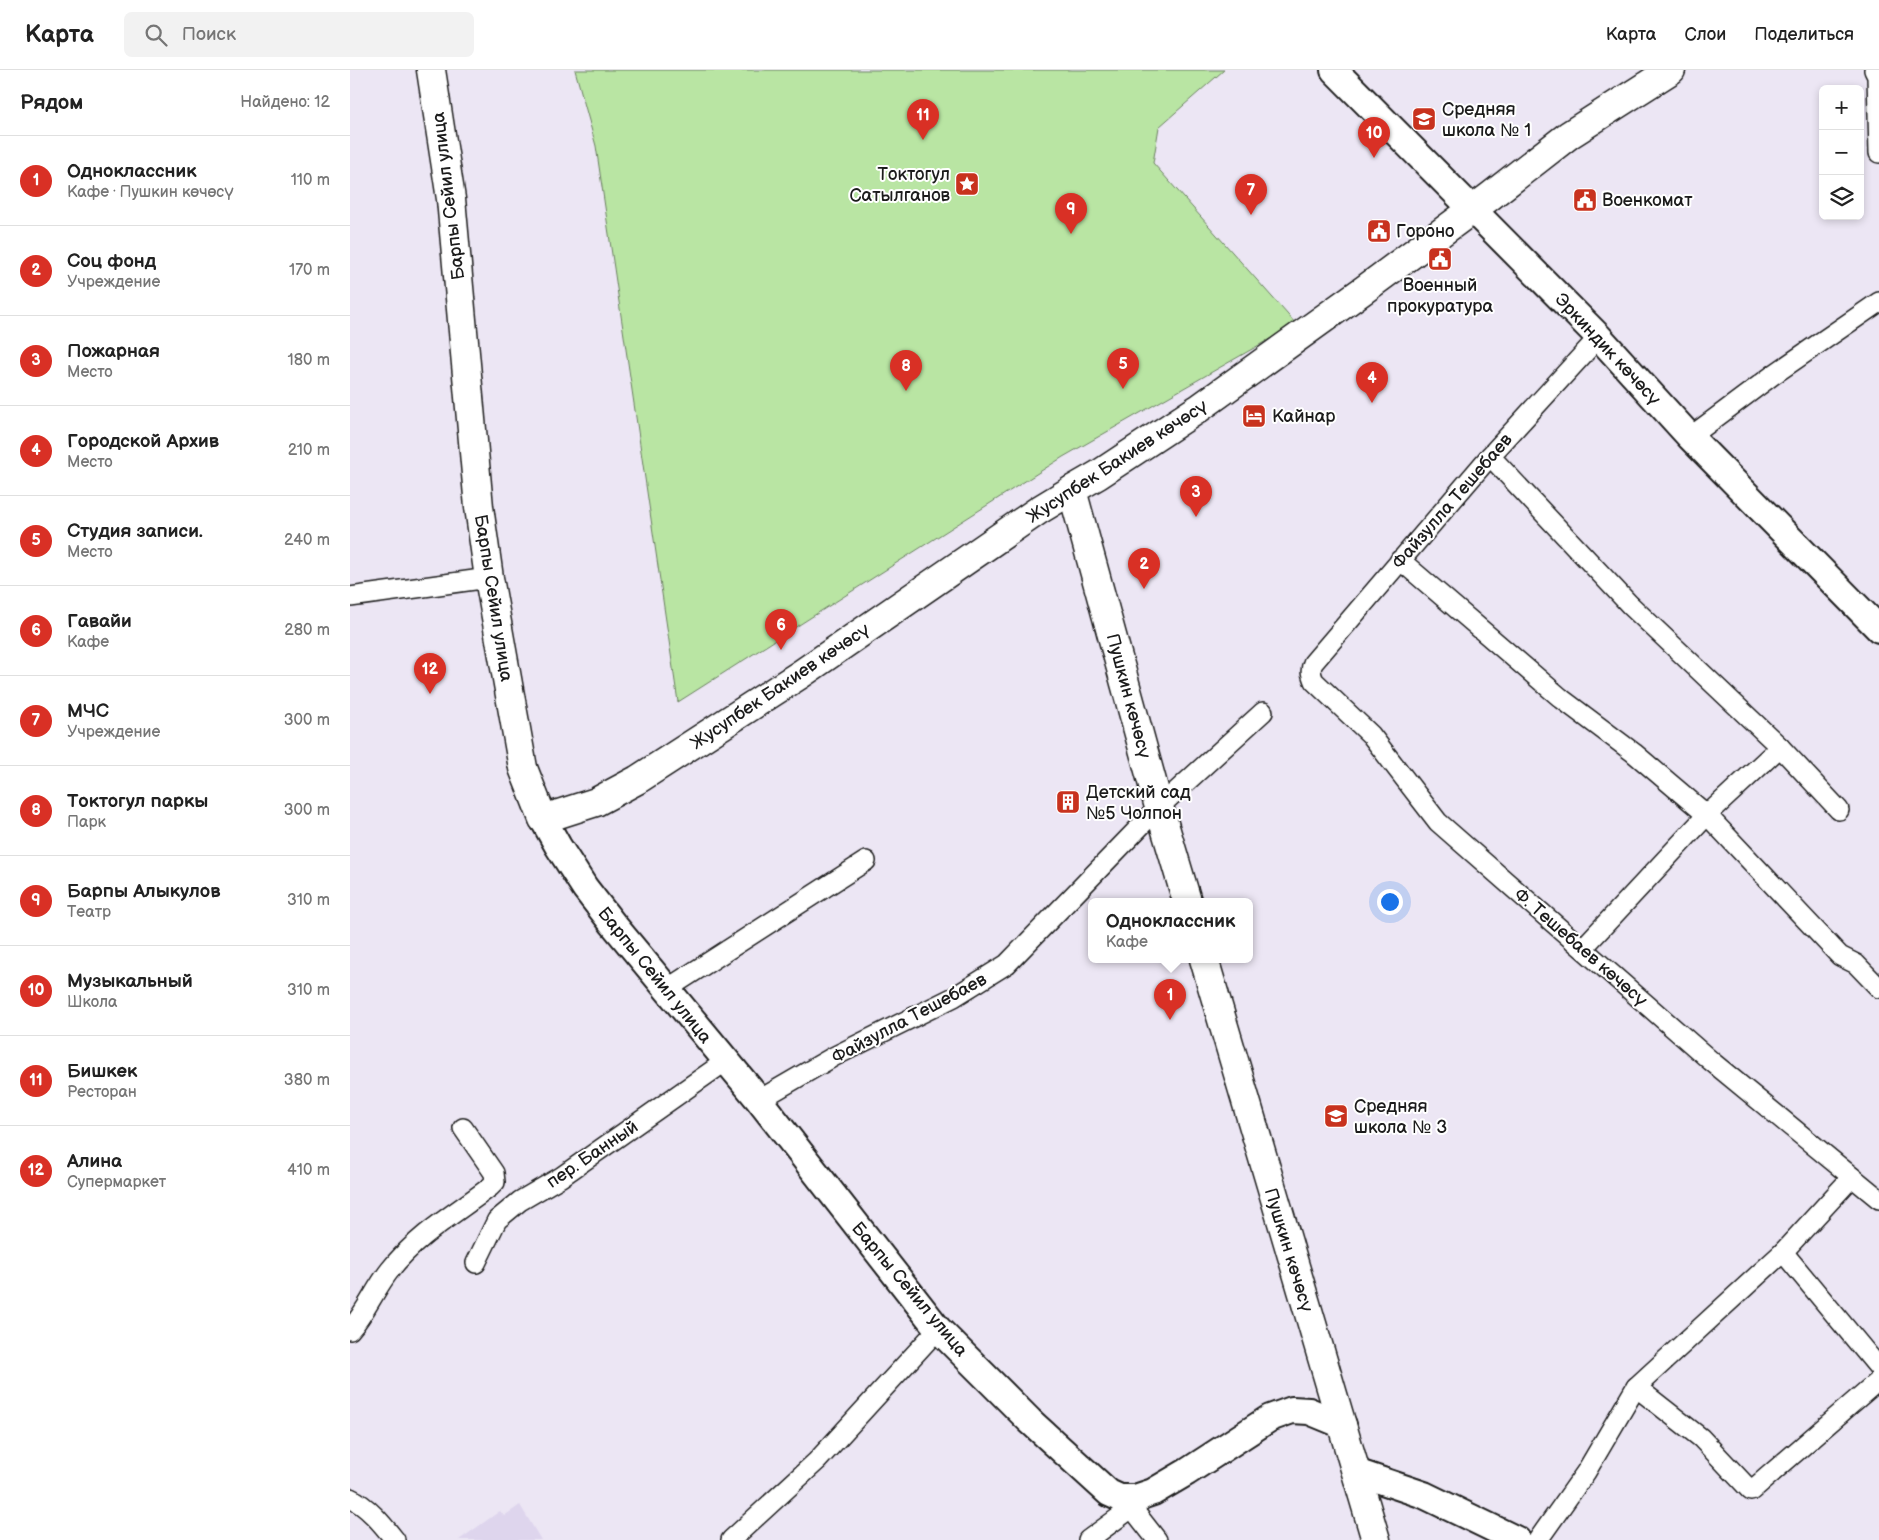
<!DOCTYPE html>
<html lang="ru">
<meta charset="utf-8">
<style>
:root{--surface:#fff;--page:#f2f2f2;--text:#222;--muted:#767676;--line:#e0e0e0;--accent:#d93025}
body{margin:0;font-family:"Balsamiq Sans",sans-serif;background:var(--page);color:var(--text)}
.controls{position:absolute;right:15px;top:15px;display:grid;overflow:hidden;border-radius:8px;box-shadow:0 2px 8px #0003}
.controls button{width:45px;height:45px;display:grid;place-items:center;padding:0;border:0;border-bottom:1px solid var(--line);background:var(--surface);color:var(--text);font:25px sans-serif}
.you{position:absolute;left:1039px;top:831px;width:18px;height:18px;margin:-12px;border:4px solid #fff;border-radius:50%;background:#1a73e8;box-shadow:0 0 0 8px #1a73e833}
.badge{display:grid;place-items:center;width:32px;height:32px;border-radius:50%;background:var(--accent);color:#fff;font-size:16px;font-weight:700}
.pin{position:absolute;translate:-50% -41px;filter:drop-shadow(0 1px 2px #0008)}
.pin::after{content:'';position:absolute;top:26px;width:18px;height:15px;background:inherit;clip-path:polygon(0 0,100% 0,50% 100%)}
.popup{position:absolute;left:738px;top:828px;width:165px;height:65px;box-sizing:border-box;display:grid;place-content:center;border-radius:8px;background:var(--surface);filter:drop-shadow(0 1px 4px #0005);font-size:16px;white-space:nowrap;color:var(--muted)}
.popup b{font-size:19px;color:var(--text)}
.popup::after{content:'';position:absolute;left:50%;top:100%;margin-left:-10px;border:10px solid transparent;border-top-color:var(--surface)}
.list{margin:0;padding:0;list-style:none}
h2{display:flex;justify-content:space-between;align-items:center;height:65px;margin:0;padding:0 20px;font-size:21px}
h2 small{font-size:16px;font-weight:400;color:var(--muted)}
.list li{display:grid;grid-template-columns:32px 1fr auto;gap:15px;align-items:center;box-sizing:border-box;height:90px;padding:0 20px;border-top:1px solid var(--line)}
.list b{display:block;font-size:19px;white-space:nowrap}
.list p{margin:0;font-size:16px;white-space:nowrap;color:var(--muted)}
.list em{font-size:16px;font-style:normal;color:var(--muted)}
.icon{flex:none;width:28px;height:28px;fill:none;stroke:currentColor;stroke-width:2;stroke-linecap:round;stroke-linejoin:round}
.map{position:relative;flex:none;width:1529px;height:1470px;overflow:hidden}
header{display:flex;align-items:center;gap:30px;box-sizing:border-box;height:70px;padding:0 25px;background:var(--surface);border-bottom:1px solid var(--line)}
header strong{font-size:24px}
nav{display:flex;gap:28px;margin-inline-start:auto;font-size:18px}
.search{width:350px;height:45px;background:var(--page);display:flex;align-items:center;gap:12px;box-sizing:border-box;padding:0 18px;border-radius:8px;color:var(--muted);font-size:19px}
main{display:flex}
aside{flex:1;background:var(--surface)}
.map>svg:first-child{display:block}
.built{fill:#ded5ed}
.green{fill:#b9e5a3;stroke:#6a8060}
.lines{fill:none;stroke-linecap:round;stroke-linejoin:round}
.minor-casing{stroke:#1c1c1c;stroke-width:22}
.secondary-casing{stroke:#1c1c1c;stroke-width:30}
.primary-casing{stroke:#1c1c1c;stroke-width:31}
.trunk-casing{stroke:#1c1c1c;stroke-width:31}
.minor{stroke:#fff;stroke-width:19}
.secondary{stroke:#fff;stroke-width:26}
.primary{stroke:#fff;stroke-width:28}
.trunk{stroke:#fff;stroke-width:28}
.labels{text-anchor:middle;stroke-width:4;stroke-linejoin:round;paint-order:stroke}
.poi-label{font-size:18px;fill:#1c1c1c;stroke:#fff;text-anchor:start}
.street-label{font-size:18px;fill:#1c1c1c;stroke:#fff}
</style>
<header>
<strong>Карта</strong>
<div class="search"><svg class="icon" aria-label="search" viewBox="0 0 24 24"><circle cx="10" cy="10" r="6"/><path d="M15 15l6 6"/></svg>Поиск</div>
<nav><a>Карта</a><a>Слои</a><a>Поделиться</a></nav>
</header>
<main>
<aside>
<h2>Рядом<small>Найдено: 12</small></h2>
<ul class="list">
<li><span class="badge">1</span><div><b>Одноклассник</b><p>Кафе · Пушкин көчөсү</p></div><em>110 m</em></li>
<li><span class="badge">2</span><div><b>Соц фонд</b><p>Учреждение</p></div><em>170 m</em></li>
<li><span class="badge">3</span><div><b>Пожарная</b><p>Место</p></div><em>180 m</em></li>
<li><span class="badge">4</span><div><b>Городской Архив</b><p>Место</p></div><em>210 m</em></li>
<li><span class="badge">5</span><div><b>Студия записи.</b><p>Место</p></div><em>240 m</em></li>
<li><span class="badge">6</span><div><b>Гавайи</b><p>Кафе</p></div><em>280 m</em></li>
<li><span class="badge">7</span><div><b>МЧС</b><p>Учреждение</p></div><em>300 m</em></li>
<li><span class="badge">8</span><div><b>Токтогул паркы</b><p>Парк</p></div><em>300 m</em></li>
<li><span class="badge">9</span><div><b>Барпы Алыкулов</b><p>Театр</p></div><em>310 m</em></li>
<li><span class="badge">10</span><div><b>Музыкальный</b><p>Школа</p></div><em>310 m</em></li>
<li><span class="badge">11</span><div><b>Бишкек</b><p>Ресторан</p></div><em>380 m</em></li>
<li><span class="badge">12</span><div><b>Алина</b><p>Супермаркет</p></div><em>410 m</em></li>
</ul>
</aside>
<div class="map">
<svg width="1529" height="1470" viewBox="0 0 1529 1470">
<rect width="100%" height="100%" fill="#ece6f4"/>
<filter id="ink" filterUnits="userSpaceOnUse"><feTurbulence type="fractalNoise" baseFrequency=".02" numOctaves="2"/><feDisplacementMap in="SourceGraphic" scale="10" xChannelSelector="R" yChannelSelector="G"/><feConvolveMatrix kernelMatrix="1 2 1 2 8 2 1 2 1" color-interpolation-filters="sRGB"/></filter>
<g filter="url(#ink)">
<path class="built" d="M170 1435 191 1470H109L150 1441 154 1446Z"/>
<path class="green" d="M225 0H874L809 57 803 93 946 254 713 387 328 632 246 76Z"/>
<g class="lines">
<defs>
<g id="minor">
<path d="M1524 0 1527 6 1529 83"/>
<path d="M1249 267 1140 386 963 593C960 600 961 604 964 611L1021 665 1088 752 1361 991 1529 1129"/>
<path d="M1340 367 1423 305 1529 232"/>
<path d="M1140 386 1280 535 1430 677 1489 740"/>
<path d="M1050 490 1212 629 1284 683 1357 745 1490 886 1506 894 1529 918"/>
<path d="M0 527 139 508"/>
<path d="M1233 878 1357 745 1430 677"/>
<path d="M317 919 516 791"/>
<path d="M409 1030 483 987 604 927 657 894 809 737 913 642"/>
<path d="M1433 1182 1529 1298"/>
<path d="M126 1193 147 1150 170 1131 211 1107 376 991"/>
<path d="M0 1260C16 1242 25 1219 40 1200 66 1166 106 1143 140 1117L145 1112 144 1103 113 1058"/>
<path d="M1286 1317 1351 1368 1401 1421 1529 1310"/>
<path d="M0 1428C18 1436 33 1455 45 1470"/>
<path d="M782 1438 807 1470"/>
<path d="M381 1470 467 1391 588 1259"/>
<path d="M738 1470 798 1426"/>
<path d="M1188 1470 1236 1402 1286 1317 1433 1182 1502 1107"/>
</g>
<g id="secondary">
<path d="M984 0 1249 267 1340 367 1529 559"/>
<path d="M193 749 208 776 235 818 263 854 409 1030 588 1259 680 1351 759 1423 770 1428H785L803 1422 837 1402 920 1348 942 1340 959 1341 993 1355"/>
<path d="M1006 1402 1074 1425 1167 1470"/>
</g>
<path id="primary" d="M81 0 101 129 129 437 139 508 173 698 193 749 246 732 287 710 451 604 689 440 722 420"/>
<g id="trunk">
<path d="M837 831 809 737 722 420 748 405 848 339 1015 219 1138 128 1219 65 1321 0"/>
<path d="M854 889 1026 1470"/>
</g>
</defs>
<use href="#minor" class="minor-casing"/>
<use href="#secondary" class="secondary-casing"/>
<use href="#primary" class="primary-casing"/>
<use href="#trunk" class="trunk-casing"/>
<use href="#minor" class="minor"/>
<use href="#secondary" class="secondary"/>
<use href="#primary" class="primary"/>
<use href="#trunk" class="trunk"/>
</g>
</g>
<defs>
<symbol id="school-square" viewBox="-11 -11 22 22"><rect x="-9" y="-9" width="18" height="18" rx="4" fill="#c8321e" stroke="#fff"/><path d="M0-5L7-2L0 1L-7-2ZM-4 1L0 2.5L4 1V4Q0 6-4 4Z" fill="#fff"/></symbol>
<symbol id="sight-square" viewBox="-11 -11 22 22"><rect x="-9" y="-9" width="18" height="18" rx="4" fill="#c8321e" stroke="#fff"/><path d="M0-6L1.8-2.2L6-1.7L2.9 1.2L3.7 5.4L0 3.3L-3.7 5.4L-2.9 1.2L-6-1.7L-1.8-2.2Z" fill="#fff"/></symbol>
<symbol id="civic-square" viewBox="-11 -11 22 22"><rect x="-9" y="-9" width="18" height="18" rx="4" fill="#c8321e" stroke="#fff"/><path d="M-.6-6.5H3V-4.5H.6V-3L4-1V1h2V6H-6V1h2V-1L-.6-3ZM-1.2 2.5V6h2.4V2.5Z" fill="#fff"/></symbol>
<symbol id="hotel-square" viewBox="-11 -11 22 22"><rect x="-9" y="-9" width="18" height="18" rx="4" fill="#c8321e" stroke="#fff"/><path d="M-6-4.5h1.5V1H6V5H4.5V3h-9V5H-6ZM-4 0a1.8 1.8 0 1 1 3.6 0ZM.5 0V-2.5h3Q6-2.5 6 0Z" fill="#fff"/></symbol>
<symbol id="building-square" viewBox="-11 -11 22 22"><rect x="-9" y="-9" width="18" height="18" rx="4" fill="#c8321e" stroke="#fff"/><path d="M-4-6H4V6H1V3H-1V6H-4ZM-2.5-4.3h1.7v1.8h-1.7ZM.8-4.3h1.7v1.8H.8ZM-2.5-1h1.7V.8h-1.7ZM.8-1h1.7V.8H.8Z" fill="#fff"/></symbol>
</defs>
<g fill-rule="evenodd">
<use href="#school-square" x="1060" y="35" width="28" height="28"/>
<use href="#sight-square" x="603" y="100" width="28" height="28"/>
<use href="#civic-square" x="1221" y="116" width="28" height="28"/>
<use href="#civic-square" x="1015" y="147" width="28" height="28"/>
<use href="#civic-square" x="1076" y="175" width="28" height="28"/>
<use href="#hotel-square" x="890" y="332" width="28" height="28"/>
<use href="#building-square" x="704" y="718" width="28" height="28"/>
<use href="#school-square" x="972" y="1032" width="28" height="28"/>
</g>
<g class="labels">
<g class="poi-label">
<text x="1092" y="45">Средняя<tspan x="1092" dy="21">школа № 1</tspan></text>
<text x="600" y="110" text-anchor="end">Токтогул<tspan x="600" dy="21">Сатылганов</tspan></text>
<text x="1252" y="136">Военкомат</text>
<text x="1046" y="167">Гороно</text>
<text x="1090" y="221" text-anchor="middle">Военный<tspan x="1090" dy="21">прокуратура</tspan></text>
<text x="922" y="352">Кайнар</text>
<text x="736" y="728">Детский сад<tspan x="736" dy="21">№5 Чолпон</tspan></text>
<text x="1004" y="1042">Средняя<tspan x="1004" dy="21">школа № 3</tspan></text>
</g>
<g class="street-label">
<text transform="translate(98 126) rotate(-97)" y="6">Барпы Сейил улица</text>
<text transform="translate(1258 279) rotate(47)" y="6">Эркиндик көчөсү</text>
<text transform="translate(767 391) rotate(-33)" y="6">Жусупбек Бакиев көчөсү</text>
<text transform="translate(1102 431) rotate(-49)" y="6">Файзулла Тешебаев</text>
<text transform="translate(144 528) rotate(81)" y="6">Барпы Сейил улица</text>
<text transform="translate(430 616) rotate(-34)" y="6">Жусупбек Бакиев көчөсү</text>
<text transform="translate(779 626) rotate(75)" y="6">Пушкин көчөсү</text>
<text transform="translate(1231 877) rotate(41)" y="6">Ф. Тешебаев көчөсү</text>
<text transform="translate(305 905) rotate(51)" y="6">Барпы Сейил улица</text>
<text transform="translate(559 948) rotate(-28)" y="6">Файзулла Тешебаев</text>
<text transform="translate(242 1084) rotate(-34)" y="6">пер. Банный</text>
<text transform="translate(939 1180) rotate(73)" y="6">Пушкин көчөсү</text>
<text transform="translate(560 1219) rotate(50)" y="6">Барпы Сейил улица</text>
</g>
</g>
</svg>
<div class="controls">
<button>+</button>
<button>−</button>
<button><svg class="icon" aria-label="layers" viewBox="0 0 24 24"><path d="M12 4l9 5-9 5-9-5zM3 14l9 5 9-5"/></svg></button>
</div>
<div class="you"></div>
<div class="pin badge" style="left:820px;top:950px">1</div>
<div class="popup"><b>Одноклассник</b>Кафе</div>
<div class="pin badge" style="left:794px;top:519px">2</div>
<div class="pin badge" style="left:846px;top:447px">3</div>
<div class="pin badge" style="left:1022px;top:333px">4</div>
<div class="pin badge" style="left:773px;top:319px">5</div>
<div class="pin badge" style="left:431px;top:580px">6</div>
<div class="pin badge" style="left:901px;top:145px">7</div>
<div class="pin badge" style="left:556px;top:321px">8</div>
<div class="pin badge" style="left:721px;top:164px">9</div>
<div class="pin badge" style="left:1024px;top:88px">10</div>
<div class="pin badge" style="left:573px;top:70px">11</div>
<div class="pin badge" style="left:80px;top:624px">12</div>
</div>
</main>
